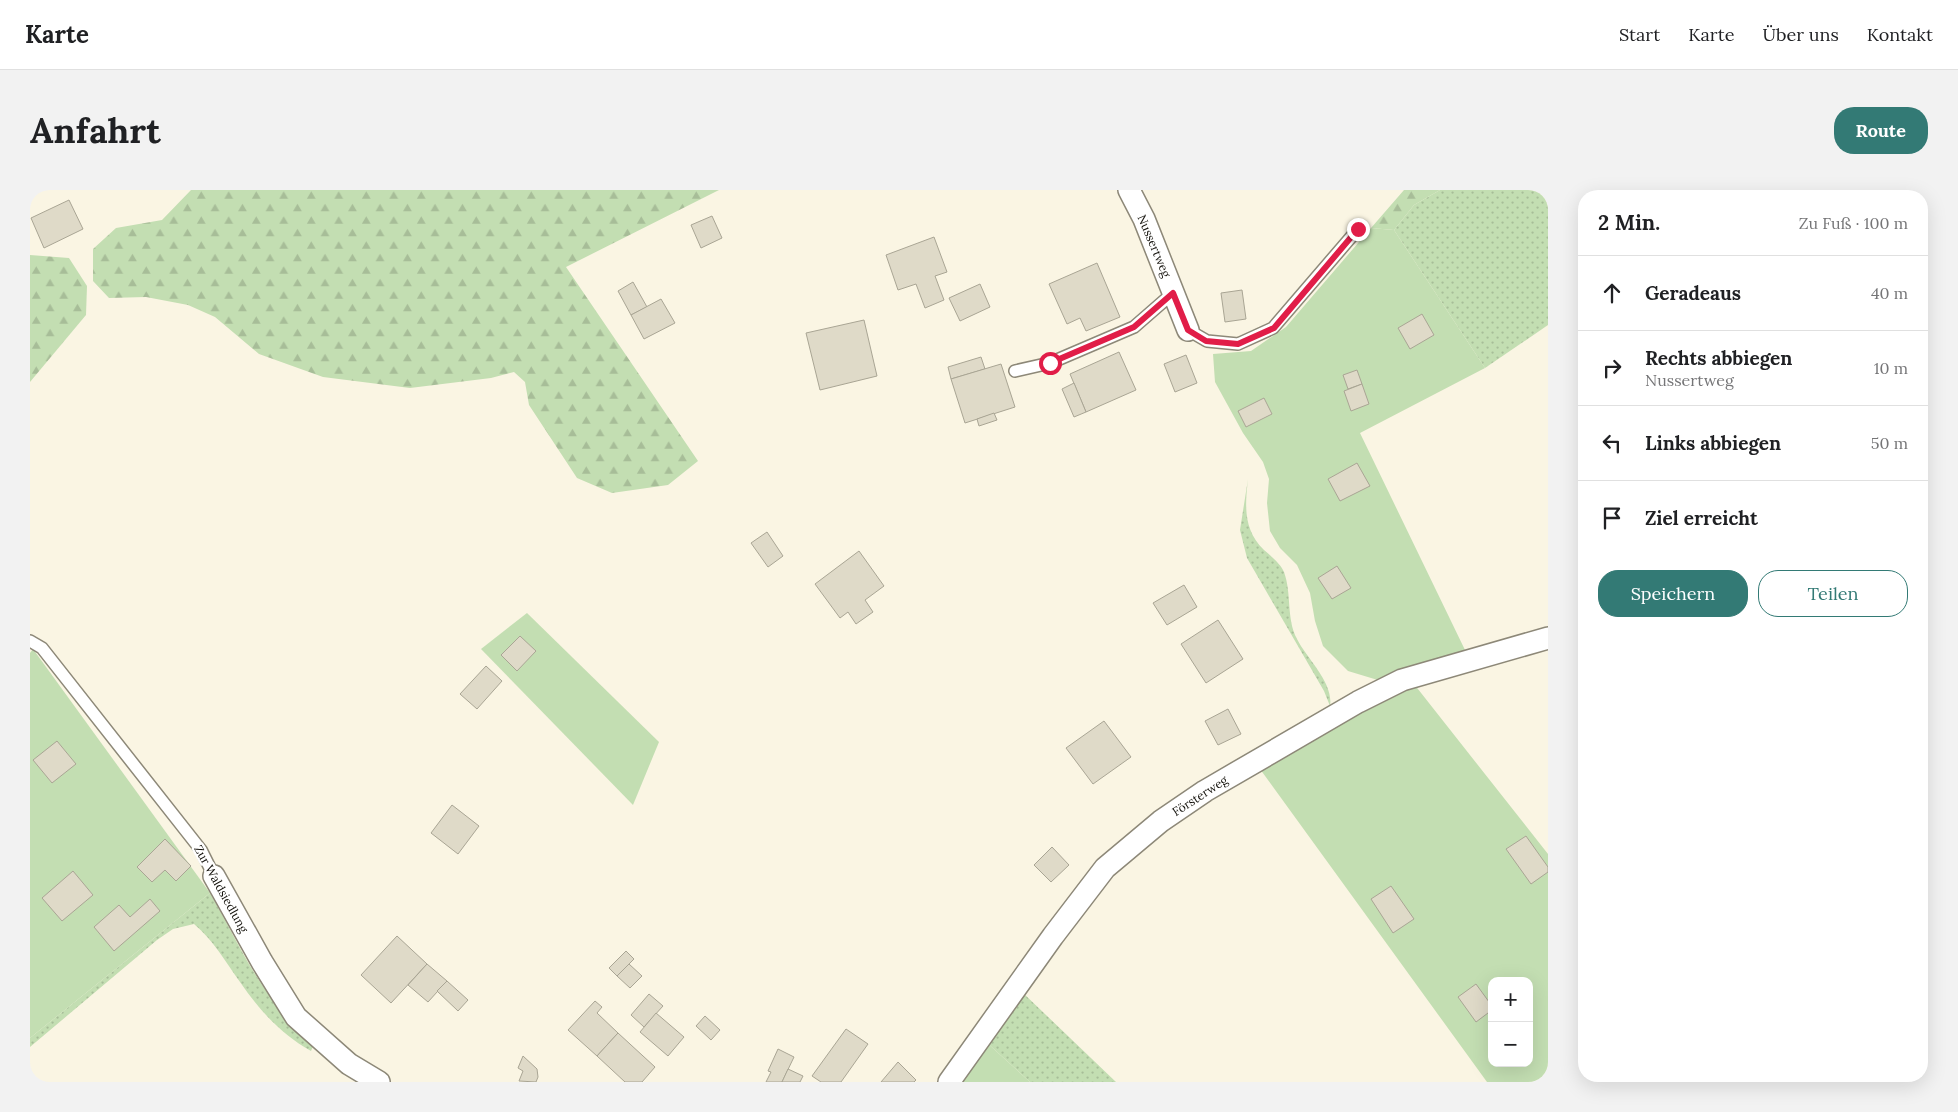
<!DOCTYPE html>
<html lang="de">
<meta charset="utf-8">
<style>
:root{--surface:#fff;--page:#f2f2f2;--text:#202124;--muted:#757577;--line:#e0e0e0;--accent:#337a75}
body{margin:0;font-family:Lora,serif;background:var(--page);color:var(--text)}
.controls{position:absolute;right:15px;bottom:15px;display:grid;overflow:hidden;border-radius:10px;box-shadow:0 5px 20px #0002}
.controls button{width:45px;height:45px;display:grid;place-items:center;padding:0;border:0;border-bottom:1px solid var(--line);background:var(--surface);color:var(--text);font:25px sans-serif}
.stop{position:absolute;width:15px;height:15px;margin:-11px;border:4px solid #e11d48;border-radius:50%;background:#fff}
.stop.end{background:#e11d48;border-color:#fff;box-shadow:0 1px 5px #0008}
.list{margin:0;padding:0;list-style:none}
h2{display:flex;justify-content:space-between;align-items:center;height:65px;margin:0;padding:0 20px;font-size:21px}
h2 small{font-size:16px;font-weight:400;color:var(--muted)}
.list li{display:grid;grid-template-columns:32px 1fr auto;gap:15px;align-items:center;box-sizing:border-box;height:75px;padding:0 20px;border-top:1px solid var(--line)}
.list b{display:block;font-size:19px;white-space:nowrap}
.list p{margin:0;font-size:16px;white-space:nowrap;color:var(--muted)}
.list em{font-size:16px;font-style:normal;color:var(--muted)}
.actions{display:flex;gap:10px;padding:15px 20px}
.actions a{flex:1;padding:11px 0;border:1px solid var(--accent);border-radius:20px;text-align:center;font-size:18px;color:var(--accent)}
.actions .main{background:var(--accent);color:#fff}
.icon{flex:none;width:28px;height:28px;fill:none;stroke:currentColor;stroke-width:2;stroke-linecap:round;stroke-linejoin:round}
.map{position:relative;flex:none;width:1518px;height:892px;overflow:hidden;border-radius:20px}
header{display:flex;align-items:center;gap:30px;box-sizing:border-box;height:70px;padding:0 25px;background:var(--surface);border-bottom:1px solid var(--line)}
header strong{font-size:24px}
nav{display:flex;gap:28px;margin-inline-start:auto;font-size:18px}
.intro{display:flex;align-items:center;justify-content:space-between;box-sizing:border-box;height:120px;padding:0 30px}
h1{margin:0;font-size:35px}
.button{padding:12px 22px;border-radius:20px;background:var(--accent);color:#fff;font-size:18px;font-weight:700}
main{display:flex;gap:30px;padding:0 30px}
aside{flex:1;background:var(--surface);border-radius:20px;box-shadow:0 5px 20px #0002}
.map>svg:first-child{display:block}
.grass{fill:url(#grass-dots)}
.forest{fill:url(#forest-firs)}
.garden{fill:#c3deb2;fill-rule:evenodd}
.building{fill:#dfdac8;stroke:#a9a594}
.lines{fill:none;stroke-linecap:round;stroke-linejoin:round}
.service-casing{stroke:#8d8878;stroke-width:14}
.minor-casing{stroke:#8d8878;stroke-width:24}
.service{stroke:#fff;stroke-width:11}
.minor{stroke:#fff;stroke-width:21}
.route{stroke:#e11d48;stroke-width:6}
.labels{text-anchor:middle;stroke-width:4.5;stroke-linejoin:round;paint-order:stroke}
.street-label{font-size:12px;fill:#14120c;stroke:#fff}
</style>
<header>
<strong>Karte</strong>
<nav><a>Start</a><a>Karte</a><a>Über uns</a><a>Kontakt</a></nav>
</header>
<div class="intro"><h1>Anfahrt</h1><a class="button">Route</a></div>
<main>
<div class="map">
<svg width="1518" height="892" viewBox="0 0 1518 892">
<defs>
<pattern id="grass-dots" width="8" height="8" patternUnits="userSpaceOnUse" patternTransform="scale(1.25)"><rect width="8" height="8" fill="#c3deb2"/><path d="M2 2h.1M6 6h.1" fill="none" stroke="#a7bd98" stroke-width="1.8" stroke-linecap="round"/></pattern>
<pattern id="forest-firs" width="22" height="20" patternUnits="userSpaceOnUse" patternTransform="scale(1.25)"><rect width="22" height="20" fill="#c3deb2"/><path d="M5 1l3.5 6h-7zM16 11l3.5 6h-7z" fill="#a7bd98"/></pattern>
</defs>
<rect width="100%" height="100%" fill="#faf5e3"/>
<g class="grass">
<path d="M1410 0H1518V135L1455 178 1364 40 1384 15Z"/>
<path d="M1218 289C1215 315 1213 340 1234 360 1241 366 1251 374 1254 382 1262 404 1256 428 1267 449 1277 469 1304 493 1300 516L1294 501 1217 368 1210 340Z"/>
<path d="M180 703C212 759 233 812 284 854L281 861C251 844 229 820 210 792 195 771 184 751 164 734L143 739 127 750 0 857V848Z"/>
<path d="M992 802 1086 892H1000L955 851Z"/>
</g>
<g class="forest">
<path d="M161 0H689L536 77 668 271 638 295 582 303 547 288 499 215 495 192 484 182 461 188 380 198 293 187 229 164 185 127 158 115 116 107 79 108 63 91V59L86 38 132 30Z"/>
<path d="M1374 0H1410L1384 15 1364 40 1341 38Z"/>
<path d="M0 65 39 68 57 96 56 125 0 192Z"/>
</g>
<g class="garden">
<path d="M1341 38 1364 40 1455 178 1330 243 1435 460 1351 491 1318 481 1293 456 1285 431 1280 403 1267 375 1250 358 1240 341 1237 313 1239 289 1233 272 1213 243 1185 192 1183 164 1221 161 1256 137Z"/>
<path d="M497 423 629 552 603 615 451 459Z"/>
<path d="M3 459 180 703 0 848V463Z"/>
<path d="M1384 494 1518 664V892H1457L1230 579 1361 501ZM1462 791H1499V873H1462Z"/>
<path d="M955 851 1000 892H927Z"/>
</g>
<g class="building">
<path d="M39 10 53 39 14 58 1 28Z"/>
<path d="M682 26 692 48 671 58 661 35Z"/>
<path d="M904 47 917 82 905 86 914 110 895 118 886 94 868 100 856 65Z"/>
<path d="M1067 73 1090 127 1056 141 1050 128 1037 134 1019 94Z"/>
<path d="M603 92 617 117 601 125 588 101Z"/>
<path d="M950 94 960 117 930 131 919 108Z"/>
<path d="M1212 100 1216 129 1195 132 1191 103Z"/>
<path d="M631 109 645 133 614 149 601 125Z"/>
<path d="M1392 124 1404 145 1380 159 1368 138Z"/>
<path d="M834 130 847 186 790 200 776 143Z"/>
<path d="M1089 162 1106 200 1056 222 1040 184Z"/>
<path d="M1156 165 1167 193 1145 202 1134 174Z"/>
<path d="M951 167 955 179 921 189 918 177Z"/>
<path d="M971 174 985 217 935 233 921 189Z"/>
<path d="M1327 180 1332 194 1318 199 1313 185Z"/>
<path d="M1044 193 1056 222 1044 227 1032 199Z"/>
<path d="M1332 194 1339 214 1321 221 1314 201Z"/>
<path d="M1234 208 1242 224 1216 237 1208 221Z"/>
<path d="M964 223 967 230 949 236 947 229Z"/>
<path d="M1327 273 1340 296 1310 311 1298 289Z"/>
<path d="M737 342 753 366 738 377 721 353Z"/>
<path d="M829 361 854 396 835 410 843 422 826 434 818 422 810 428 785 394Z"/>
<path d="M1307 376 1321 398 1302 409 1288 388Z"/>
<path d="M1154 395 1167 417 1137 435 1123 413Z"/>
<path d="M1188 430 1213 469 1176 493 1151 454Z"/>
<path d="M490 446 506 461 487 481 471 465Z"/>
<path d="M456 476 472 491 447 519 430 504Z"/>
<path d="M1198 519 1211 544 1188 555 1175 531Z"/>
<path d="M1074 531 1101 567 1063 594 1036 558Z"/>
<path d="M27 551 46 574 22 593 3 570Z"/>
<path d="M422 615 449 636 428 664 401 643Z"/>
<path d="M1496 646 1518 677V682L1501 694 1476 659Z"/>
<path d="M135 649 161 676 146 691 135 680 122 692 107 677Z"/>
<path d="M1022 657 1039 675 1021 692 1004 675Z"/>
<path d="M43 681 63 705 32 731 12 708Z"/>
<path d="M1361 696 1384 729 1363 743 1341 709Z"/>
<path d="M120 709 130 721 84 761 64 737 89 715 100 727Z"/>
<path d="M367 746 397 774 361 813 331 785Z"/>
<path d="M596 761 604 769 587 786 579 778Z"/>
<path d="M397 774 417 791 398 812 378 795Z"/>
<path d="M599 774 612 786 600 798 587 786Z"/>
<path d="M417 791 438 810 428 821 407 801Z"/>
<path d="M1446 794 1462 816V820L1446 832 1428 807Z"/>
<path d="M619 804 633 816 614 837 601 825Z"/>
<path d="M565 811 572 817 567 823 588 843 567 866 538 840Z"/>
<path d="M626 823 654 847 638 866 610 842Z"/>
<path d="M675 826 690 840 681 850 666 836Z"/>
<path d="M816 839 838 854 811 892H791L782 886Z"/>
<path d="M588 843 625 877 612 892H595L567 866Z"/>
<path d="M748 859 764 867 752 892H736L741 882 738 881Z"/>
<path d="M493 866 507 879 508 887 506 892 489 891 493 881 488 878Z"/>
<path d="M868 872 886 890 884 892H851Z"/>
<path d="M758 879 773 886 770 892H752Z"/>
</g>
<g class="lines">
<defs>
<g id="service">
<path d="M1158 140 1177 151 1208 154 1243 138 1328 39"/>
<path d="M985 181 1020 173 1104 137 1143 103"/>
<path d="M0 451 12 458 171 660 184 686"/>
</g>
<g id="minor">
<path d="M1099 0 1114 29 1158 140"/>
<path d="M184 686 232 772 266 827 319 874 349 892"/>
<path d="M919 892 1023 746 1075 678 1131 631 1175 601 1328 512 1372 490 1518 448"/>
</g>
</defs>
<use href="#service" class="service-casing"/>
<use href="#minor" class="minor-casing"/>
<use href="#service" class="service"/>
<use href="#minor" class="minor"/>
</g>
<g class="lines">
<path class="route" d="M1020 173 1104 137 1143 103 1158 140 1176 151 1208 154 1244 138 1328 39"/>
</g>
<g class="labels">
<g class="street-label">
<text transform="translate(1124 56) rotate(67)" y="4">Nussertweg</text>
<text transform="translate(1170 606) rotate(-33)" y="4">Försterweg</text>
<text transform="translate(191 699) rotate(61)" y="4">Zur Waldsiedlung</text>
</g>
</g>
</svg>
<div class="controls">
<button>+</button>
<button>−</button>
</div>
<div class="stop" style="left:1020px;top:173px"></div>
<div class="stop end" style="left:1328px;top:39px"></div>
</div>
<aside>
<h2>2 Min.<small>Zu Fuß · 100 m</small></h2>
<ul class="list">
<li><svg class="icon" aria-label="ahead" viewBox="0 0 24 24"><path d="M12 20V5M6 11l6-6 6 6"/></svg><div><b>Geradeaus</b></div><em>40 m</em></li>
<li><svg class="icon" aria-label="right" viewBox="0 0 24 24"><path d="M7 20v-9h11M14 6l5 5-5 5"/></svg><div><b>Rechts abbiegen</b><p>Nussertweg</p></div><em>10 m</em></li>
<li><svg class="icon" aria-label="left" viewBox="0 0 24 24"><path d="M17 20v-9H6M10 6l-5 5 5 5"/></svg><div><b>Links abbiegen</b></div><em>50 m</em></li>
<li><svg class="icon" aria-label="arrive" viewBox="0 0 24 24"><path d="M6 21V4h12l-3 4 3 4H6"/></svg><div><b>Ziel erreicht</b></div></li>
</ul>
<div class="actions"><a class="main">Speichern</a><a>Teilen</a></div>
</aside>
</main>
